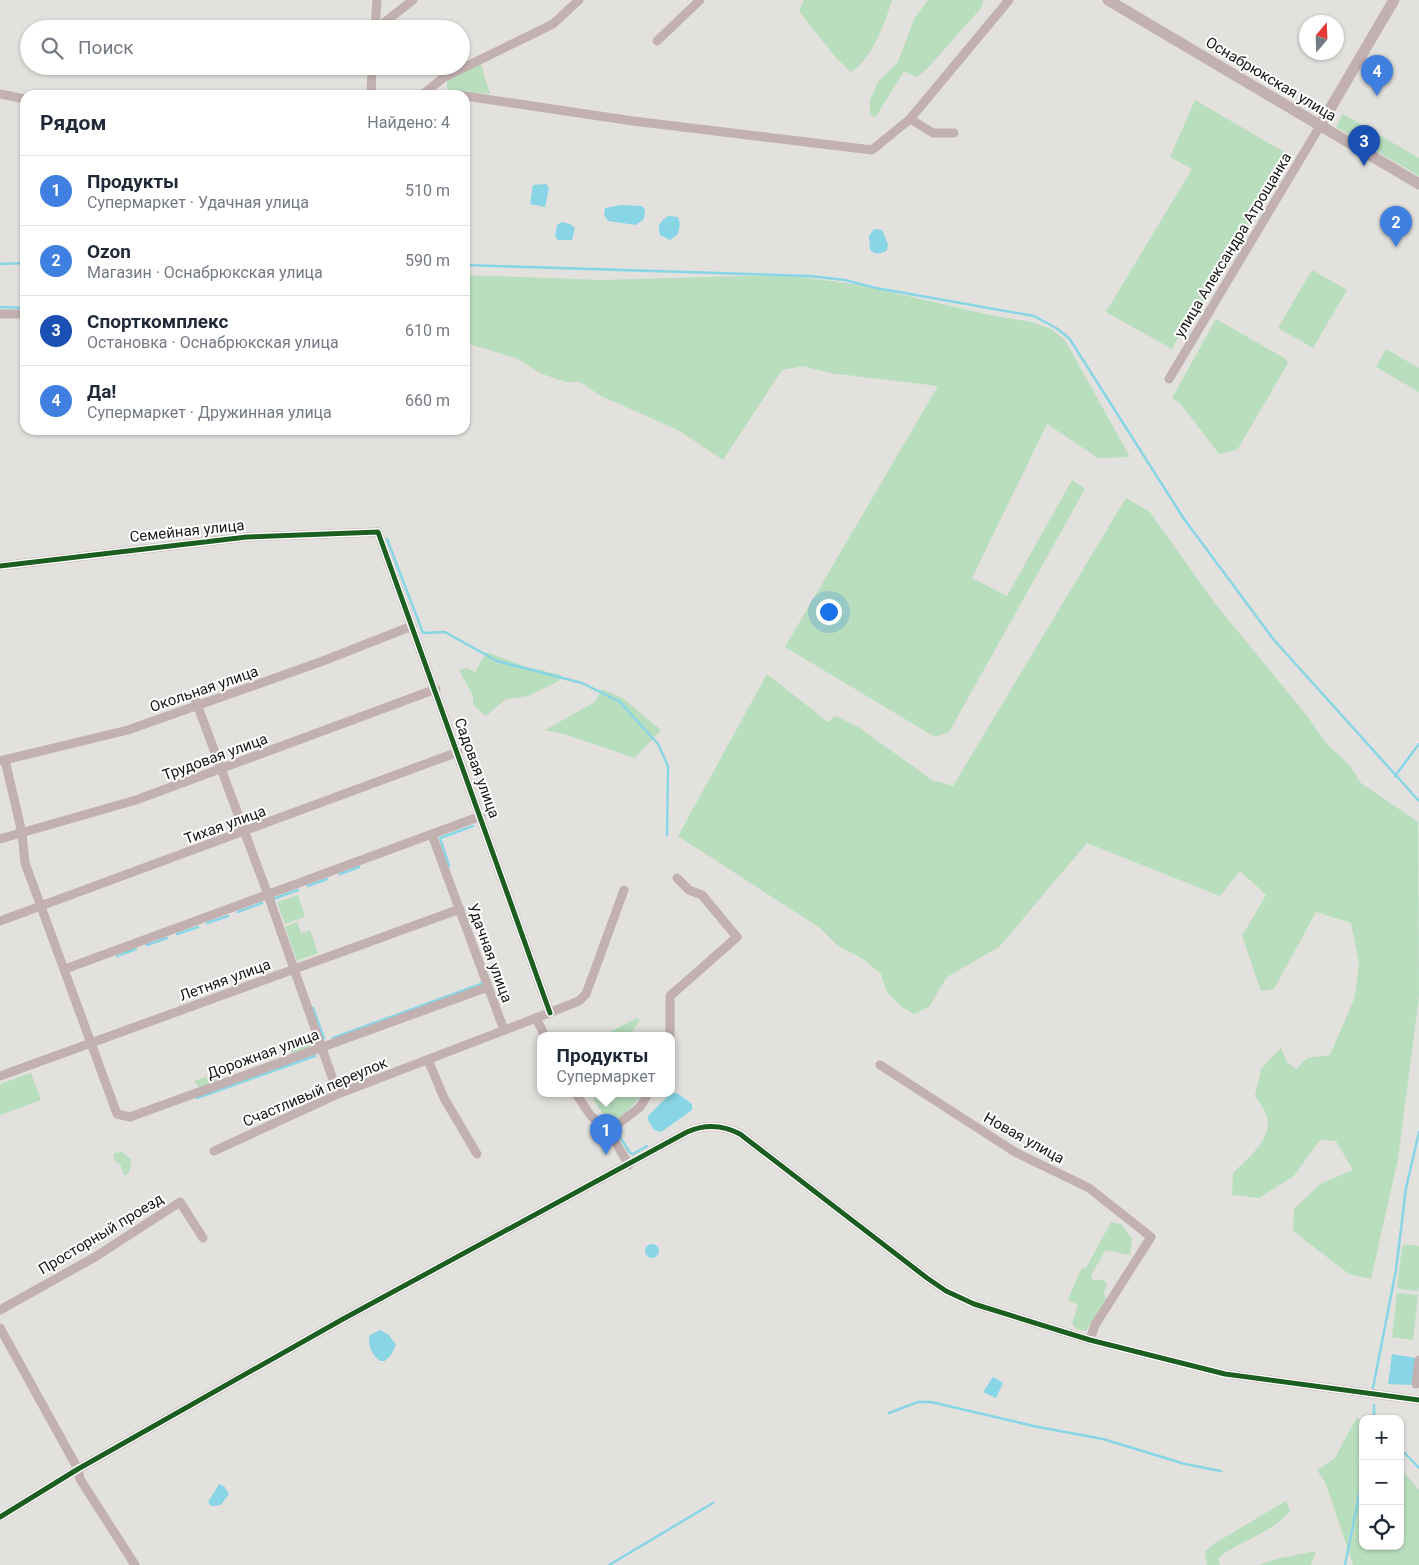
<!DOCTYPE html>
<html lang="ru">
<meta charset="utf-8">
<style>
:root{--surface:#fff;--page:#f2f2f3;--text:#1f2937;--muted:#747a83;--line:#e0e1e3;--accent:#7c3aed}
body{margin:0;font-family:Roboto,sans-serif;background:var(--page);color:var(--text)}
.controls{position:absolute;right:15px;bottom:15px;display:grid;overflow:hidden;border-radius:10px;box-shadow:0 1px 4px #0004}
.controls button{width:45px;height:45px;display:grid;place-items:center;padding:0;border:0;border-bottom:1px solid var(--line);background:var(--surface);color:var(--text);font:25px sans-serif}
.compass{position:absolute;left:1299px;top:15px;width:45px;height:45px;border-radius:50%;background:var(--surface);box-shadow:0 1px 4px #0004;rotate:19deg}
.you{position:absolute;left:828px;top:611px;width:18px;height:18px;margin:-12px;border:4px solid #fff;border-radius:50%;background:#1a73e8;box-shadow:0 0 0 8px #1a73e833}
.badge{display:grid;place-items:center;width:32px;height:32px;border-radius:50%;background:var(--accent);color:#fff;font-size:16px;font-weight:700}
.pin{position:absolute;translate:-50% -41px;filter:drop-shadow(0 1px 2px #0008)}
.pin::after{content:'';position:absolute;top:26px;width:18px;height:15px;background:inherit;clip-path:polygon(0 0,100% 0,50% 100%)}
.popup{position:absolute;left:537px;top:1032px;width:138px;height:65px;box-sizing:border-box;display:grid;place-content:center;border-radius:10px;background:var(--surface);filter:drop-shadow(0 1px 4px #0005);font-size:16px;white-space:nowrap;color:var(--muted)}
.popup b{font-size:19px;color:var(--text)}
.popup::after{content:'';position:absolute;left:50%;top:100%;margin-left:-10px;border:10px solid transparent;border-top-color:var(--surface)}
.list{margin:0;padding:0;list-style:none}
h2{display:flex;justify-content:space-between;align-items:center;height:65px;margin:0;padding:0 20px;font-size:21px}
h2 small{font-size:16px;font-weight:400;color:var(--muted)}
.list li{display:grid;grid-template-columns:32px 1fr auto;gap:15px;align-items:center;box-sizing:border-box;height:70px;padding:0 20px;border-top:1px solid var(--line)}
.list b{display:block;font-size:19px;white-space:nowrap}
.list p{margin:0;font-size:16px;white-space:nowrap;color:var(--muted)}
.list em{font-size:16px;font-style:normal;color:var(--muted)}
.icon{flex:none;width:28px;height:28px;fill:none;stroke:currentColor;stroke-width:2;stroke-linecap:round;stroke-linejoin:round}
.map{position:relative;flex:none;width:1419px;height:1565px;overflow:hidden}
.search{position:absolute;background:var(--surface);box-shadow:0 1px 4px #0004;left:20px;top:20px;width:450px;height:55px;display:flex;align-items:center;gap:12px;box-sizing:border-box;padding:0 18px;border-radius:28px;color:var(--muted);font-size:19px}
.panel{position:absolute;background:var(--surface);box-shadow:0 1px 4px #0004;left:20px;top:90px;width:450px;height:345px;border-radius:15px}
.map>svg:first-child{display:block}
.green{fill:#b8debe}
.water{fill:#88d5e5}
.lines{fill:none;stroke-linecap:round;stroke-linejoin:round}
.stream{stroke:#88d5e5;stroke-width:2.5}
.minor{stroke:#c3b0b0;stroke-width:9}
.tertiary{stroke:#c3b0b0;stroke-width:11}
.cycleway-casing{stroke:#fff;stroke-width:8}
.cycleway{stroke:#1b5e20;stroke-width:5}
.labels{text-anchor:middle;stroke-width:4;stroke-linejoin:round;paint-order:stroke}
.street-label{font-size:15px;fill:#191816;stroke:#fff}
</style>
<div class="map">
<svg width="1419" height="1565" viewBox="0 0 1419 1565">
<rect width="100%" height="100%" fill="#e2e1dd"/>
<g class="green">
<path d="M804 0H892C884 25 873 57 851 72L836 58 799 11Z"/>
<path d="M928 0H983L981 8 926 70 916 77 904 71 875 118 870 114V100L878 82 898 62 914 19Z"/>
<path d="M477 63 481 64 490 94C476 92 457 96 447 88V80Z"/>
<path d="M1195 100 1291 156 1196 315 1188 320 1172 349 1106 312 1192 169 1170 157Z"/>
<path d="M1343 114 1419 158V176L1336 127Z"/>
<path d="M1312 270 1347 290 1313 348 1278 328Z"/>
<path d="M465 275 601 280 786 275 860 285 994 316 1032 322 1051 329 1065 340 1130 457 1098 458 1047 424 972 578 1007 596 1072 480 1085 489 949 732 935 737 785 647 938 386 830 373 803 366 782 370 723 460 678 430 601 396 580 382H566L542 374 516 358 465 343Z"/>
<path d="M1216 319 1286 359 1288 363 1239 447 1236 450 1219 454 1180 403 1172 398Z"/>
<path d="M1386 349 1419 368V392L1376 367Z"/>
<path d="M1126 498 1150 512 1213 601 1308 717 1325 742 1349 765 1361 783 1418 822 1419 996 1398 1159 1371 1279 1349 1274 1293 1231 1294 1209 1320 1184 1353 1170 1336 1141 1320 1140 1294 1176 1259 1198 1232 1195 1233 1173C1247 1159 1273 1139 1267 1116 1265 1109 1258 1102 1255 1095L1261 1069 1281 1048 1287 1062 1296 1069 1307 1058 1330 1055 1355 997 1359 963 1351 923 1316 912 1274 989 1261 991 1242 936 1266 895 1240 871 1220 896 1087 843 999 947 947 977 929 1007 914 1014 902 1007 887 992 881 974 863 959 837 945 820 928 678 836 767 674 828 722 836 716 860 728 932 780 953 786Z"/>
<path d="M487 652 527 667 561 675 559 681 528 696 506 699 486 716 473 705V696L459 670 467 668 475 672Z"/>
<path d="M602 689 624 699 661 730 635 758 567 735 545 730 595 702Z"/>
<path d="M298 895 305 917 285 924 277 902Z"/>
<path d="M297 922 301 933 310 930 318 953 297 961 285 927Z"/>
<path d="M637 1018 640 1020 629 1036H602Z"/>
<path d="M301 1040 303 1044 315 1040 317 1043 315 1047 292 1055 289 1045Z"/>
<path d="M31 1073 41 1100 0 1115V1084Z"/>
<path d="M217 1073 216 1083 199 1087 194 1081Z"/>
<path d="M599 1094H643L624 1114 609 1123 593 1099Z"/>
<path d="M122 1152 131 1159 130 1170 127 1175H124L120 1164 114 1160V1153Z"/>
<path d="M1111 1222 1121 1224 1132 1239 1130 1255 1105 1250 1091 1276 1092 1280H1104L1107 1285 1104 1292 1106 1299 1086 1331 1076 1329 1072 1323 1078 1305 1068 1300 1081 1269 1086 1268Z"/>
<path d="M1405 1244 1419 1246V1288L1417 1291 1400 1289 1397 1287 1402 1247Z"/>
<path d="M1397 1293 1418 1295 1413 1340 1392 1337Z"/>
<path d="M1357 1417 1363 1424V1546H1400V1468L1419 1490V1565H1353L1326 1484 1317 1470 1335 1458Z"/>
<path d="M1286 1501 1290 1511C1271 1534 1241 1540 1218 1558L1220 1565H1207L1205 1552 1215 1543Z"/>
<path d="M1316 1551 1311 1565H1259L1276 1559Z"/>
</g>
<g class="water">
<path d="M546 184 549 188 545 207 530 204 533 185Z"/>
<path d="M621 205 642 206 645 210 644 219 636 225 608 221 604 215 605 208Z"/>
<path d="M668 216 678 217 680 224 678 234 670 240 660 235C657 225 660 222 668 216Z"/>
<path d="M562 222 570 224 575 228 572 240H558L555 236 557 225Z"/>
<path d="M874 229 882 230 888 244 887 250C881 254 876 255 870 250L869 236Z"/>
<path d="M671 1093H677L692 1104V1110L661 1132 654 1130 648 1120V1116Z"/>
<circle cx="652" cy="1251" r="7"/>
<path d="M380 1330 389 1335 396 1345 391 1355 385 1361H380C372 1355 367 1345 370 1335Z"/>
<path d="M1392 1354 1416 1358 1413 1385 1388 1384Z"/>
<path d="M993 1377 1003 1383 996 1398 983 1392Z"/>
<path d="M219 1484 224 1486 229 1494 221 1505 211 1506 208 1502Z"/>
</g>
<g class="lines">
<g class="stream">
<path d="M0 264 25 263"/>
<path d="M465 265 809 276 845 280 876 288 1034 316 1056 328 1069 338 1184 519 1274 640 1419 801"/>
<path d="M0 307 25 308"/>
<path d="M387 539 423 633 445 632 497 661 582 683 620 702 658 744 668 766 667 835"/>
<path d="M1395 776 1419 744"/>
<path d="M449 866 440 838 473 826"/>
<path d="M340 874 359 867"/>
<path d="M308 886 327 879"/>
<path d="M273 899 298 890"/>
<path d="M238 912 262 903"/>
<path d="M207 923 228 916"/>
<path d="M177 934 198 927"/>
<path d="M147 945 167 938"/>
<path d="M117 956 136 949"/>
<path d="M313 1008 324 1038"/>
<path d="M333 1038 481 984 482 981"/>
<path d="M197 1098 315 1056"/>
<path d="M618 1134 630 1153 633 1154 647 1146"/>
<path d="M1373 1388 1396 1270 1406 1188 1419 1132"/>
<path d="M1374 1405V1419"/>
<path d="M889 1413 918 1402H931L1038 1427 1103 1439 1185 1464 1221 1471"/>
<path d="M1400 1448 1419 1468"/>
<path d="M609 1565 713 1503"/>
<path d="M1345 1565 1363 1476"/>
</g>
<g class="minor">
<path d="M375 29 377 0"/>
<path d="M376 29 413 0"/>
<path d="M657 41 700 0"/>
<path d="M0 94 25 99"/>
<path d="M424 94 451 95"/>
<path d="M371 95 372 66"/>
<path d="M422 95 443 78 553 24 579 0"/>
<path d="M465 96 633 121 872 150 910 119 1009 0"/>
<path d="M910 119 933 133H954"/>
<path d="M0 314H25"/>
<path d="M1169 379 1320 126"/>
<path d="M0 566 247 537 378 532 550 1013"/>
<path d="M194 696 268 895 338 1094"/>
<path d="M5 760 22 833 25 863 117 1114 130 1117 488 987"/>
<path d="M0 761 128 730 323 661 412 626"/>
<path d="M432 835 504 1030"/>
<path d="M0 839 136 800 436 689"/>
<path d="M0 921 458 752"/>
<path d="M65 969 481 816"/>
<path d="M536 1018 579 1001 586 994 624 890"/>
<path d="M670 1036V996L737 937 702 895 689 890 677 878"/>
<path d="M428 1060 444 1098 477 1154"/>
<path d="M880 1065 1015 1152 1089 1188 1151 1237 1095 1325 1090 1340"/>
<path d="M0 1076 460 909"/>
<path d="M576 1094 591 1116 609 1131 629 1165"/>
<path d="M609 1131 640 1107 648 1094"/>
<path d="M214 1151 338 1094 536 1018 545 1036"/>
<path d="M0 1310 95 1257 180 1202 203 1238"/>
<path d="M0 1328 78 1469 80 1479 135 1565"/>
<path d="M1416 1384 1419 1360"/>
<path d="M0 1517 78 1469 343 1319 687 1132C705 1124 723 1125 740 1134L927 1278 946 1291 974 1304 1090 1340 1225 1374 1419 1400"/>
</g>
<g class="tertiary">
<path d="M1108 0 1419 184"/>
<path d="M1320 126 1394 0"/>
</g>
<defs>
<g id="cycleway">
<path d="M0 566 247 537 378 532 550 1013"/>
<path d="M0 1517 78 1469 343 1319 687 1132C705 1124 723 1125 740 1134L927 1278 946 1291 974 1304 1090 1340 1225 1374 1419 1400"/>
</g>
</defs>
<use href="#cycleway" class="cycleway-casing"/>
<use href="#cycleway" class="cycleway"/>
</g>
<g class="labels">
<g class="street-label">
<text transform="translate(1271 79) rotate(31)" y="5">Оснабрюкская улица</text>
<text transform="translate(1233 245) rotate(-59)" y="5">улица Александра Атрощанка</text>
<text transform="translate(187 531) rotate(-6)" y="5">Семейная улица</text>
<text transform="translate(204 689) rotate(-19)" y="5">Окольная улица</text>
<text transform="translate(215 757) rotate(-20)" y="5">Трудовая улица</text>
<text transform="translate(477 768) rotate(70)" y="5">Садовая улица</text>
<text transform="translate(225 825) rotate(-20)" y="5">Тихая улица</text>
<text transform="translate(490 953) rotate(70)" y="5">Удачная улица</text>
<text transform="translate(225 980) rotate(-20)" y="5">Летняя улица</text>
<text transform="translate(263 1054) rotate(-20)" y="5">Дорожная улица</text>
<text transform="translate(315 1092) rotate(-23)" y="5">Счастливый переулок</text>
<text transform="translate(1024 1138) rotate(29)" y="5">Новая улица</text>
<text transform="translate(101 1234) rotate(-31)" y="5">Просторный проезд</text>
</g>
</g>
</svg>
<div class="controls">
<button>+</button>
<button>−</button>
<button><svg class="icon" aria-label="locate" viewBox="0 0 24 24"><circle cx="12" cy="12" r="6"/><path d="M12 2v4M12 18v4M2 12h4M18 12h4"/></svg></button>
</div>
<svg class="compass" viewBox="-18 -18 36 36"><path d="M0-13l5 13h-10z" fill="#e53935"/><path d="M0 13l5-13h-10z" fill="#747a83"/></svg>
<div class="you"></div>
<div class="pin badge" style="left:606px;top:1155px;background:#3f7fe0">1</div>
<div class="popup"><b>Продукты</b>Супермаркет</div>
<div class="pin badge" style="left:1396px;top:247px;background:#3f7fe0">2</div>
<div class="pin badge" style="left:1364px;top:166px;background:#1a4fb4">3</div>
<div class="pin badge" style="left:1377px;top:96px;background:#3f7fe0">4</div>
<div class="search"><svg class="icon" aria-label="search" viewBox="0 0 24 24"><circle cx="10" cy="10" r="6"/><path d="M15 15l6 6"/></svg>Поиск</div>
<section class="panel">
<h2>Рядом<small>Найдено: 4</small></h2>
<ul class="list">
<li><span class="badge" style="background:#3f7fe0">1</span><div><b>Продукты</b><p>Супермаркет · Удачная улица</p></div><em>510 m</em></li>
<li><span class="badge" style="background:#3f7fe0">2</span><div><b>Ozon</b><p>Магазин · Оснабрюкская улица</p></div><em>590 m</em></li>
<li><span class="badge" style="background:#1a4fb4">3</span><div><b>Спорткомплекс</b><p>Остановка · Оснабрюкская улица</p></div><em>610 m</em></li>
<li><span class="badge" style="background:#3f7fe0">4</span><div><b>Да!</b><p>Супермаркет · Дружинная улица</p></div><em>660 m</em></li>
</ul>
</section>
</div>
